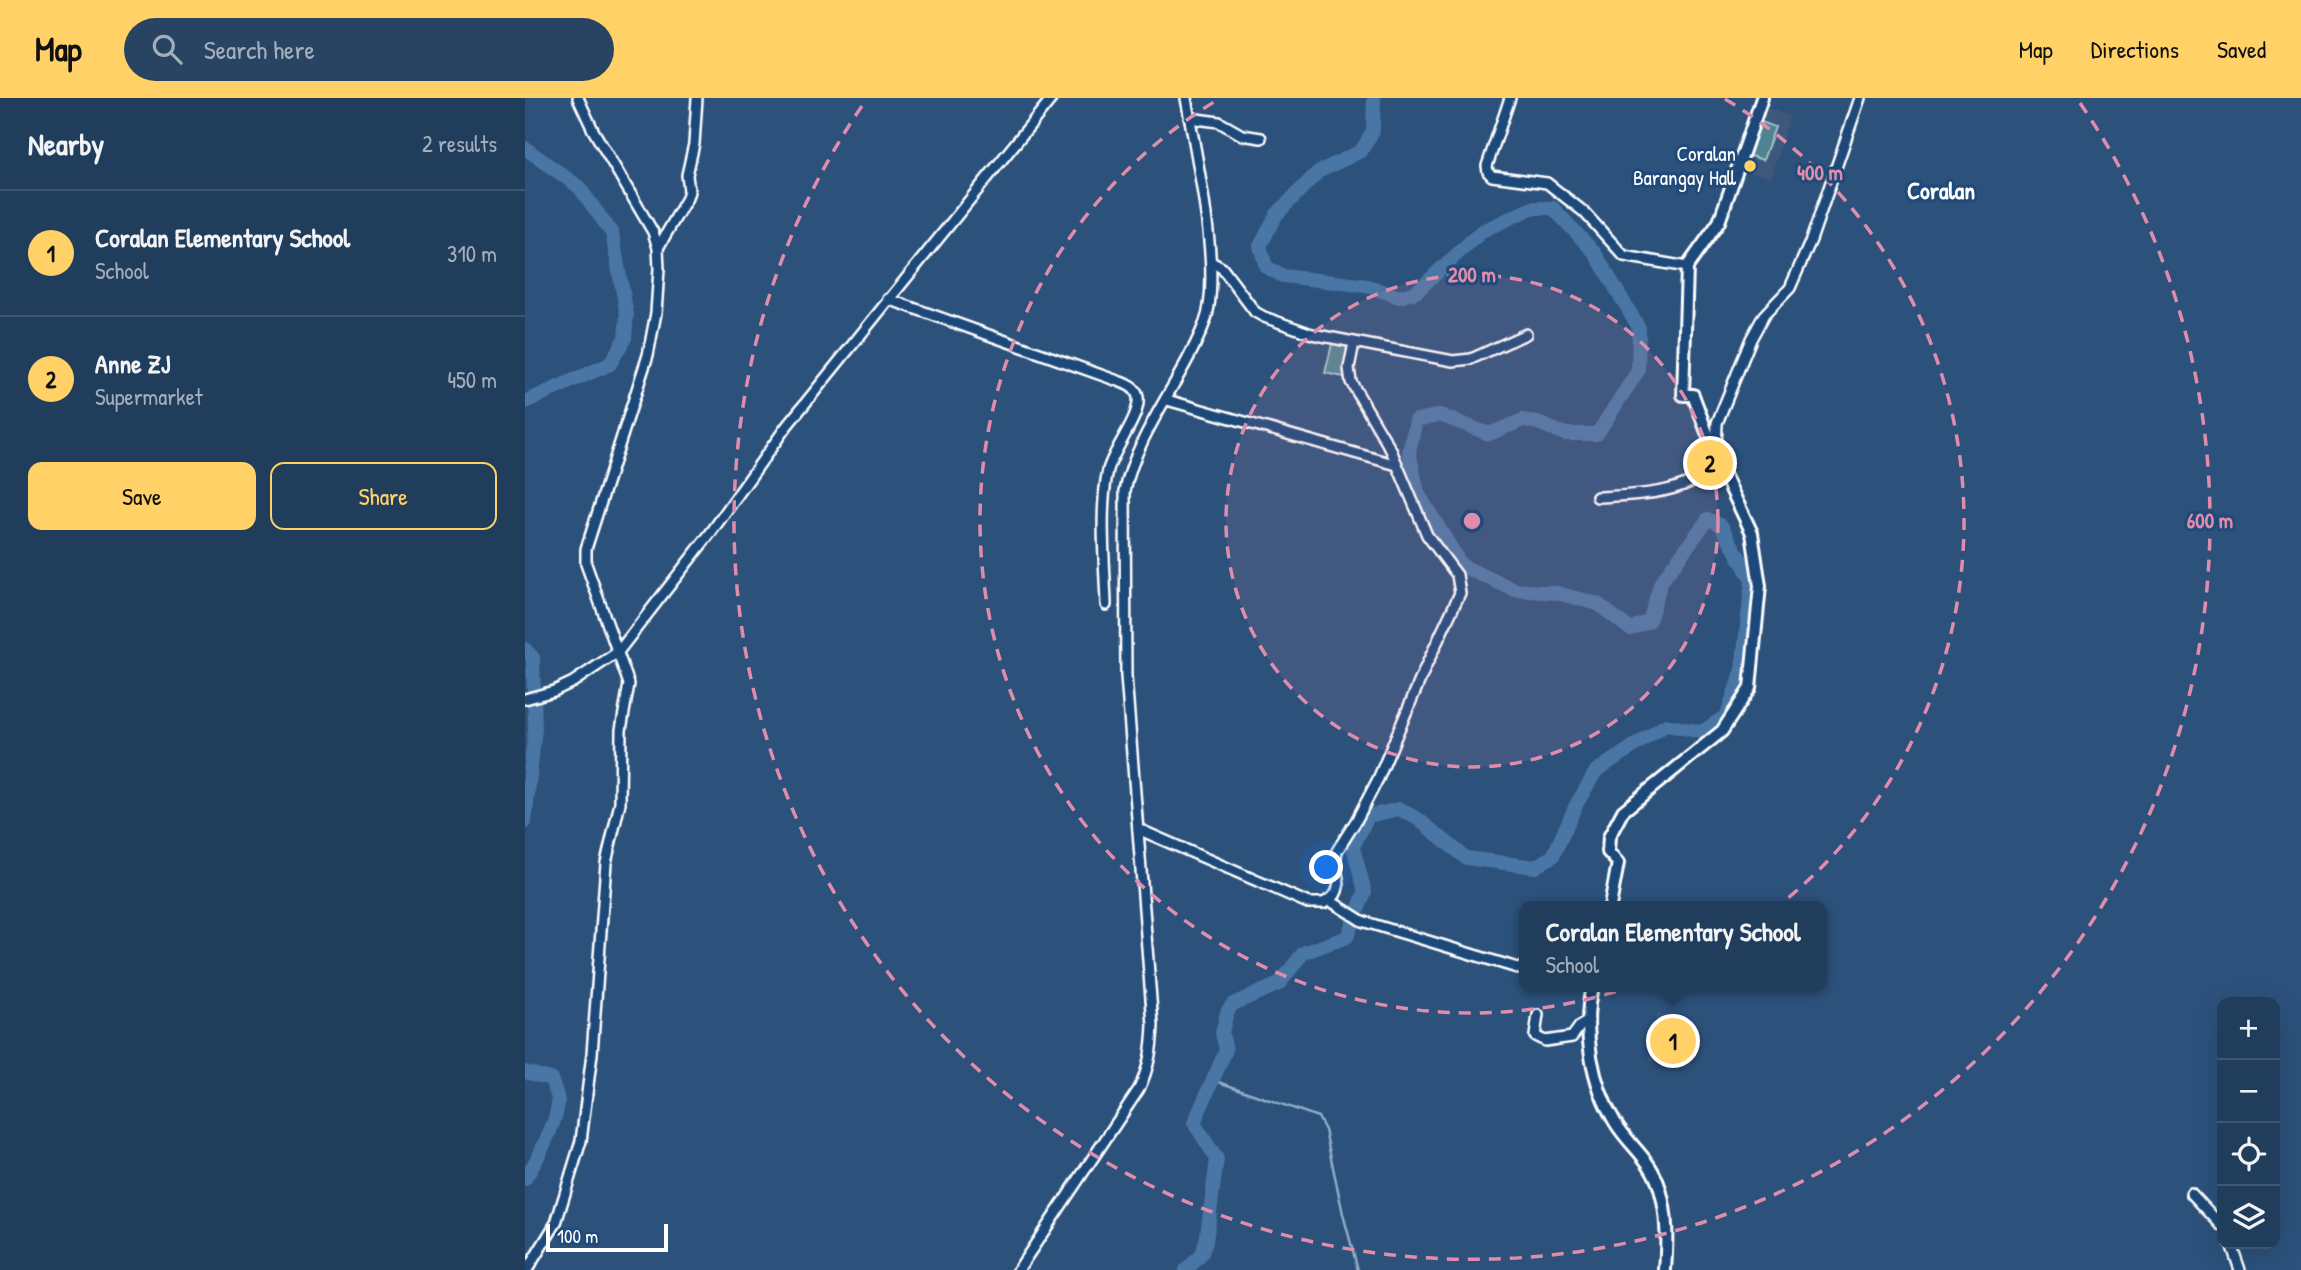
<!DOCTYPE html>
<meta charset="utf-8">
<style>
:root{--surface:#213d5c;--page:#294462;--text:#f1f3f6;--muted:#a2aebb;--line:#3e5672;--accent:#ffd166}
body{margin:0;font-family:"Patrick Hand",sans-serif;background:var(--page);color:var(--text)}
.controls{position:absolute;right:21px;bottom:21px;display:grid;overflow:hidden;border-radius:14px;box-shadow:0 7px 28px #0002}
.controls button{width:63px;height:63px;display:grid;place-items:center;padding:0;border:0;border-bottom:2px solid var(--line);background:var(--surface);color:var(--text);font:35px sans-serif}
.scale{position:absolute;left:21px;bottom:18px;width:122px;box-sizing:border-box;padding-left:7px;border:4px solid #fff;border-top:0;font-size:19px;line-height:24px;white-space:nowrap;color:#fff;-webkit-text-stroke:5px #1f4a7a;paint-order:stroke}
.you{position:absolute;left:802px;top:770px;width:24px;height:24px;margin:-18px;border:5px solid #fff;border-radius:50%;background:#1a73e8;box-shadow:0 0 0 10px #1a73e833}
.badge{display:grid;place-items:center;width:46px;height:46px;border-radius:50%;background:var(--accent);color:#111;font-size:23px;font-weight:700}
.pin{position:absolute;translate:-50% -50%;border:4px solid #fff;box-shadow:0 2px 7px #0006}
.popup{position:absolute;left:994px;top:803px;width:308px;height:91px;box-sizing:border-box;display:grid;place-content:center;border-radius:14px;background:var(--surface);filter:drop-shadow(0 2px 5px #0005);font-size:23px;white-space:nowrap;color:var(--muted)}
.popup b{font-size:26px;color:var(--text)}
.popup::after{content:'';position:absolute;left:50%;top:100%;margin-left:-14px;border:14px solid transparent;border-top-color:var(--surface)}
.list{margin:0;padding:0;list-style:none}
h2{display:flex;justify-content:space-between;align-items:center;height:91px;margin:0;padding:0 28px;font-size:30px}
h2 small{font-size:23px;font-weight:400;color:var(--muted)}
.list li{display:grid;grid-template-columns:46px 1fr auto;gap:21px;align-items:center;box-sizing:border-box;height:126px;padding:0 28px;border-top:2px solid var(--line)}
.list b{display:block;font-size:26px;white-space:nowrap}
.list p{margin:0;font-size:23px;white-space:nowrap;color:var(--muted)}
.list em{font-size:23px;font-style:normal;color:var(--muted)}
.actions{display:flex;gap:14px;padding:21px 28px}
.actions a{flex:1;padding:16px 0;border:2px solid var(--accent);border-radius:14px;text-align:center;font-size:24px;color:var(--accent)}
.actions .main{background:var(--accent);color:#111}
.icon{flex:none;width:38px;height:38px;fill:none;stroke:currentColor;stroke-width:2;stroke-linecap:round;stroke-linejoin:round}
.map{position:relative;flex:none;width:1776px;height:1172px;overflow:hidden}
header{display:flex;align-items:center;gap:42px;box-sizing:border-box;height:98px;padding:0 35px;background:var(--accent);color:#111}
header strong{font-size:33px}
nav{display:flex;gap:38px;margin-inline-start:auto;font-size:24px}
.search{width:490px;height:63px;background:var(--page);display:flex;align-items:center;gap:18px;box-sizing:border-box;padding:0 24px;border-radius:38px;color:var(--muted);font-size:26px}
main{display:flex}
aside{flex:1;background:var(--surface)}
.map>svg:first-child{display:block}
.built{fill:#3c597c}
.grass{fill:#4f8391;stroke:#a7c1c8;stroke-width:2}
.lines{fill:none;stroke-linecap:round;stroke-linejoin:round}
.stream{stroke:#91adc8;stroke-width:2.5}
.river{stroke:#4876a4;stroke-width:14}
.minor-casing{stroke:#fff;stroke-width:14}
.tertiary-casing{stroke:#fff;stroke-width:16}
.minor{stroke:#1f4a7a;stroke-width:9}
.tertiary{stroke:#1f4a7a;stroke-width:10}
.ring{fill:none;stroke:#e08cad;stroke-width:3.5;stroke-dasharray:12 9}
.poi-dot{fill:#ffd166;stroke:#1f4a7a;stroke-width:2.5}
.labels{text-anchor:middle;stroke-width:6;stroke-linejoin:round;paint-order:stroke}
.poi-label{font-size:21px;fill:#fff;stroke:#1f4a7a;text-anchor:end}
.quarter-label{font-size:24px;font-weight:bold;fill:#fff;stroke:#1f4a7a}
.centre{fill:#e08cad;stroke:#1f4a7a;stroke-width:3.5}
.ring-label{font-size:21px;text-anchor:middle;font-weight:bold;fill:#e08cad;stroke:#1f4a7a;stroke-width:6;stroke-linejoin:round;paint-order:stroke}
</style>
<header>
<strong>Map</strong>
<div class="search"><svg class="icon" aria-label="search" viewBox="0 0 24 24"><circle cx="10" cy="10" r="6"/><path d="M15 15l6 6"/></svg>Search here</div>
<nav><a>Map</a><a>Directions</a><a>Saved</a></nav>
</header>
<main>
<aside>
<h2>Nearby<small>2 results</small></h2>
<ul class="list">
<li><span class="badge">1</span><div><b>Coralan Elementary School</b><p>School</p></div><em>310 m</em></li>
<li><span class="badge">2</span><div><b>Anne ZJ</b><p>Supermarket</p></div><em>450 m</em></li>
</ul>
<div class="actions"><a class="main">Save</a><a>Share</a></div>
</aside>
<div class="map">
<svg width="1776" height="1172" viewBox="0 0 1776 1172">
<rect width="100%" height="100%" fill="#2c517b"/>
<filter id="ink" filterUnits="userSpaceOnUse"><feTurbulence type="fractalNoise" baseFrequency=".0143" numOctaves="2"/><feDisplacementMap in="SourceGraphic" scale="14" xChannelSelector="R" yChannelSelector="G"/><feConvolveMatrix kernelMatrix="1 2 1 2 8 2 1 2 1" color-interpolation-filters="sRGB"/></filter>
<g filter="url(#ink)">
<g class="built">
<path d="M1236 8 1265 18 1246 80 1214 71Z"/>
<path d="M1132 916 1172 924 1165 970 1124 963Z"/>
</g>
<g class="grass">
<path d="M1231 22 1250 29 1238 62 1219 56Z"/>
<path d="M808 242 827 247 819 279 800 275Z"/>
</g>
<g class="lines">
<path class="stream" d="M688 982 793 1019 800 1032 818 1116 833 1172"/>
<g class="river">
<path d="M0 50 54 89 87 135 102 217 100 240 85 266 0 304"/>
<path d="M0 551 8 560 10 631 0 724"/>
<path d="M0 974 26 981C28 988 33 997 33 1003 33 1023 11 1064 0 1081"/>
<path d="M661 1172 676 1157 681 1144 692 1061 669 1025 701 952 697 935 702 914 708 906 754 886 778 855 822 839 840 794 828 749 843 718 874 711 893 721 941 760 1010 769 1028 758 1051 707 1071 673 1141 627 1177 634 1202 617 1217 572 1227 482 1196 427 1183 421 1136 484 1124 523 1105 531 1073 506 1032 495 990 492 937 468 893 395 884 354 891 322 915 317 964 336 998 322 1013 325 1040 336H1072L1113 273 1114 230 1070 155 1028 110H1007L957 133 891 194 874 199 843 188 758 178 741 169 735 148 752 116 793 74 836 53 848 33 849 0"/>
</g>
<defs>
<g id="minor">
<path d="M985 0 962 68 963 74 967 78 1022 85 1059 114 1099 158 1162 169"/>
<path d="M664 20 694 24 717 37 736 40"/>
<path d="M133 150 162 100 164 93 162 77 169 46 172 0"/>
<path d="M686 164 697 170 730 214 739 219 787 236 928 263 946 261 1001 236"/>
<path d="M363 201 593 283C601 286 611 289 613 299 616 318 589 350 583 372 574 410 580 467 581 507"/>
<path d="M642 302 872 367"/>
<path d="M1191 353 1192 325 1226 241 1239 217 1265 190 1286 142 1335 0"/>
<path d="M1072 399C1114 397 1163 397 1193 364"/>
<path d="M0 601 29 593 48 584 93 554 187 433 261 329 527 0"/>
<path d="M613 731 783 805H799L810 797 812 793 814 785 810 765 812 753 831 723 853 681 901 568 935 495 932 477 902 437 866 352 826 284 824 270 829 245"/>
<path d="M804 802 837 823 999 872"/>
<path d="M1013 917 1010 938 1020 943 1047 939 1055 928 1064 923"/>
<path d="M1666 1095 1697 1128"/>
<path d="M1706 1146 1715 1172"/>
<path d="M2 1172 31 1125 56 1043 67 956 81 765 95 705 96 632 104 586 61 466V451L123 257 131 215 134 171 133 150 128 134 68 32 53 0"/>
<path d="M493 1172 614 991C624 970 627 951 628 927L601 578 600 393C611 336 659 280 680 224 698 176 670 53 661 0"/>
</g>
<g id="tertiary">
<path d="M1085 808 1093 765 1083 754 1084 739 1098 713 1197 633 1225 590 1235 488 1227 435 1193 364 1168 297H1158L1162 169 1194 124 1237 0"/>
<path d="M1067 889C1057 932 1067 987 1090 1024 1105 1049 1126 1060 1135 1091 1143 1118 1142 1145 1140 1172"/>
</g>
</defs>
<use href="#minor" class="minor-casing"/>
<use href="#tertiary" class="tertiary-casing"/>
<use href="#minor" class="minor"/>
<use href="#tertiary" class="tertiary"/>
</g>
</g>
<circle cx="947" cy="423" r="246" fill="#e08cad" fill-opacity=".12"/>
<g class="ring">
<circle cx="947" cy="423" r="246"/>
<path d="M1200 1A492 492 0 1 1 694 1"/>
<path d="M1555 5A738 738 0 1 1 339 5"/>
</g>
<circle class="poi-dot" cx="1225" cy="68" r="7"/>
<g class="labels">
<g class="poi-label">
<text x="1211" y="63">Coralan<tspan x="1211" dy="24">Barangay Hall</tspan></text>
</g>
<g class="quarter-label">
<text x="1416" y="101">Coralan</text>
</g>
</g>
<circle cx="947" cy="423" r="10" class="centre"/>
<g class="ring-label">
<text x="1295" y="82">400 m</text>
<text x="947" y="184">200 m</text>
<text x="1685" y="430">600 m</text>
</g>
</svg>
<div class="controls">
<button>+</button>
<button>−</button>
<button><svg class="icon" aria-label="locate" viewBox="0 0 24 24"><circle cx="12" cy="12" r="6"/><path d="M12 2v4M12 18v4M2 12h4M18 12h4"/></svg></button>
<button><svg class="icon" aria-label="layers" viewBox="0 0 24 24"><path d="M12 4l9 5-9 5-9-5zM3 14l9 5 9-5"/></svg></button>
</div>
<div class="scale">100 m</div>
<div class="you"></div>
<div class="pin badge" style="left:1148px;top:943px">1</div>
<div class="popup"><b>Coralan Elementary School</b>School</div>
<div class="pin badge" style="left:1185px;top:365px">2</div>
</div>
</main>
